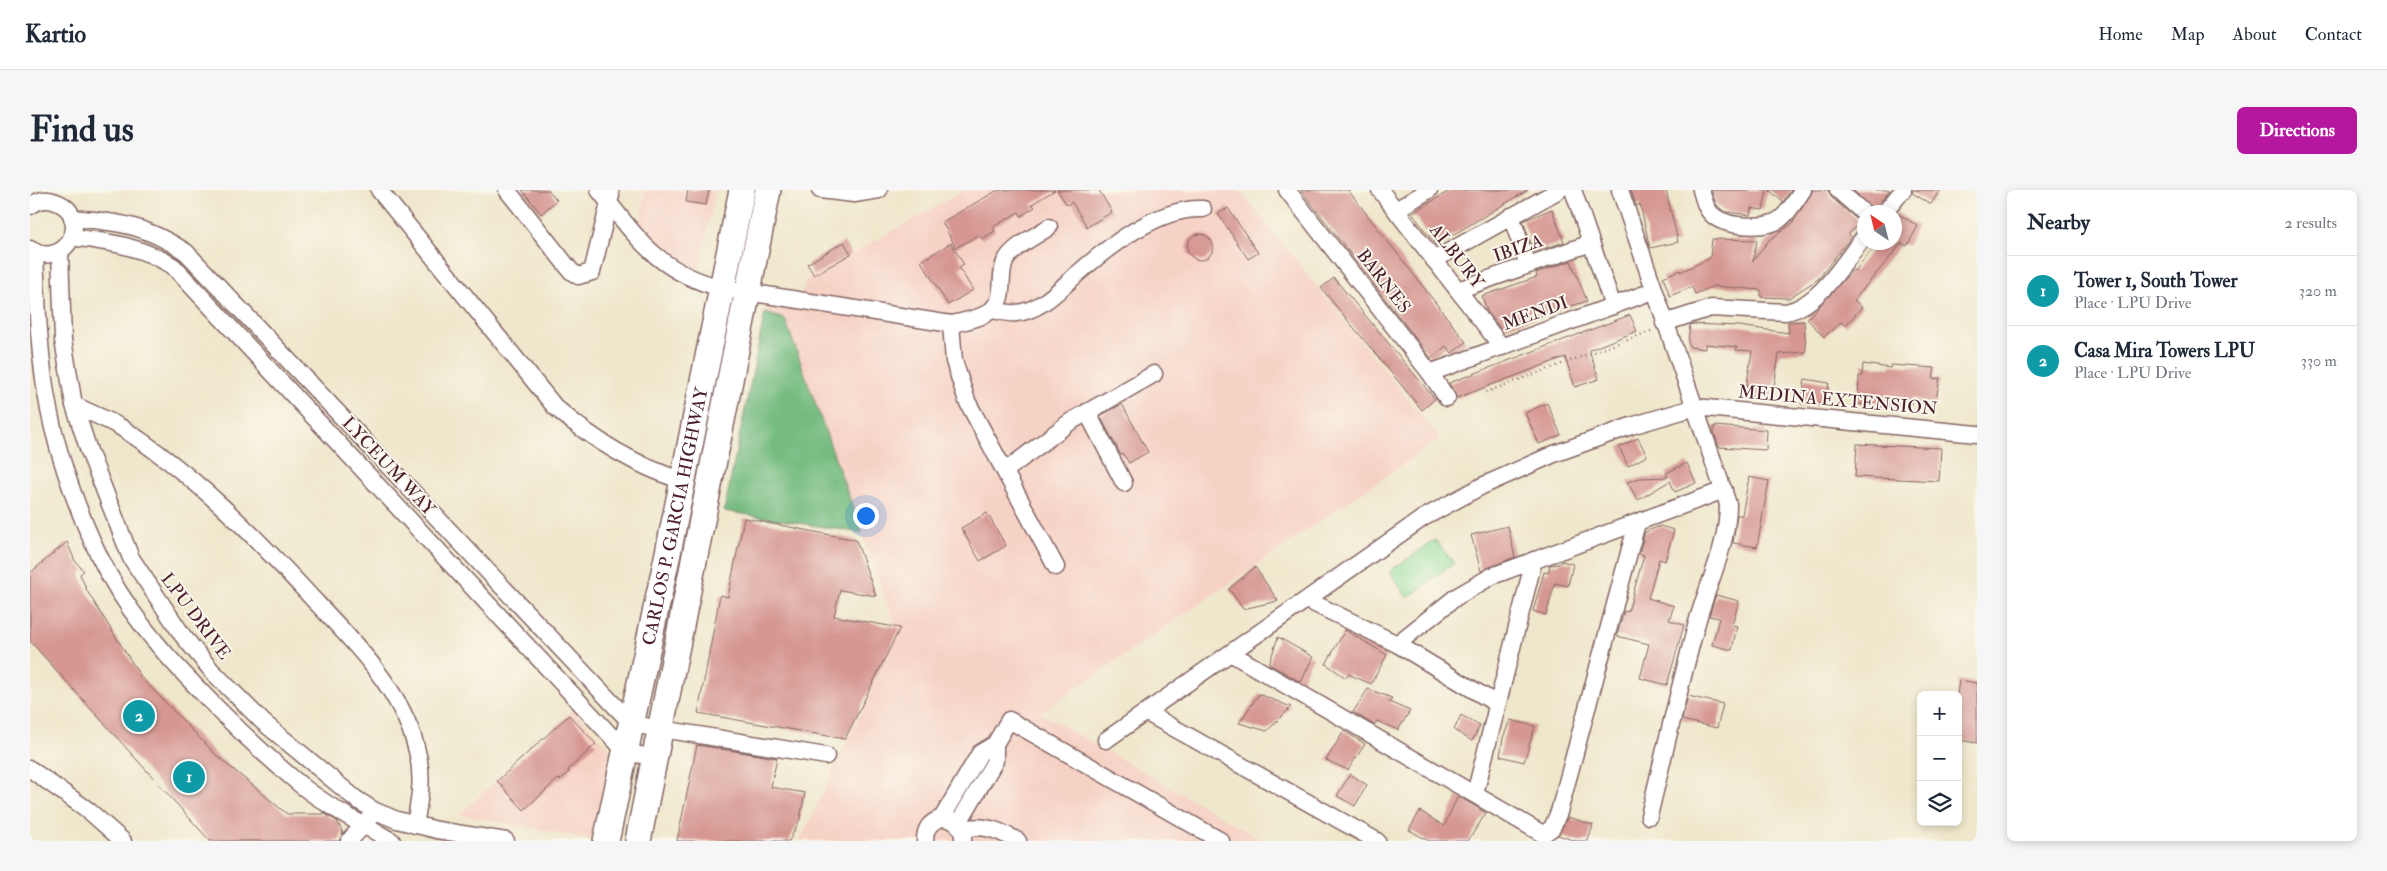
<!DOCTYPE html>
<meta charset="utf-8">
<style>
:root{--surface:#fff;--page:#f6f6f7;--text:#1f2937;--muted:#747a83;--line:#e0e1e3;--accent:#b5179e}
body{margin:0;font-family:"IM FELL Double Pica",serif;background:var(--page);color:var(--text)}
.controls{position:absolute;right:15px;bottom:15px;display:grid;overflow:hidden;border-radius:8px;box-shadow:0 2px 8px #0003}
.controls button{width:45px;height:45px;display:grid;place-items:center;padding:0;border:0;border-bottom:1px solid var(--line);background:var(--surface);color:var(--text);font:25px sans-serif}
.compass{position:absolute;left:1827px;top:15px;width:45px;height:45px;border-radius:50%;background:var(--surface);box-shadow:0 2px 8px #0003;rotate:325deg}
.you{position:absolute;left:835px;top:325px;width:18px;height:18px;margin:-12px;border:4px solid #fff;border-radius:50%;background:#1a73e8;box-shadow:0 0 0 8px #1a73e833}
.badge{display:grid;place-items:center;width:32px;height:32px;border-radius:50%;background:var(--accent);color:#fff;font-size:16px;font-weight:700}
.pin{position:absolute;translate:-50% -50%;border:2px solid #fff;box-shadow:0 1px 5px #0006}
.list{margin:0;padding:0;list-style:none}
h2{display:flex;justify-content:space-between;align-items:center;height:65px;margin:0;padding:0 20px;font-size:21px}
h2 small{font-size:16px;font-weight:400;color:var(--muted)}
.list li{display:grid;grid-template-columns:32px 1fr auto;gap:15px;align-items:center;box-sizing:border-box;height:70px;padding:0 20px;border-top:1px solid var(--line)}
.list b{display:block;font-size:19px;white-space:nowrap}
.list p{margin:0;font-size:16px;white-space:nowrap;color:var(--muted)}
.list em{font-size:16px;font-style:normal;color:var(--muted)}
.icon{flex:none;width:28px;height:28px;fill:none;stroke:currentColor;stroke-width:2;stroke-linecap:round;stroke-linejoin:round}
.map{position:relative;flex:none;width:1947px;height:651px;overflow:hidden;border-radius:8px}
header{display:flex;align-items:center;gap:30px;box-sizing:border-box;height:70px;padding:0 25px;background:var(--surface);border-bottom:1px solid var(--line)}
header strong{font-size:24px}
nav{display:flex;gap:28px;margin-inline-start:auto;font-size:18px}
.intro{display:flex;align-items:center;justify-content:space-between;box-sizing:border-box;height:120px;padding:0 30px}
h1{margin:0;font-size:35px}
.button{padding:12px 22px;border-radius:8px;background:var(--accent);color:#fff;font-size:18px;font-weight:700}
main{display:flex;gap:30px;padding:0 30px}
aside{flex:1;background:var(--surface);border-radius:8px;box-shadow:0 2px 8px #0003}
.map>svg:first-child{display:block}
.built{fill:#f6d2c5}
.green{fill:#93dd99;stroke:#6e7e62}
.forest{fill:#76bc81;stroke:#606e56}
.building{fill:#d69792}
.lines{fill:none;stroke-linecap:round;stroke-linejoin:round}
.minor-casing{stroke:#846563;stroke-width:19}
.highway-casing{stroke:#846563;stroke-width:28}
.path{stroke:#846563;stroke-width:2.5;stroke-dasharray:1 4;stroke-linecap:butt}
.minor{stroke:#fff;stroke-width:16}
.highway{stroke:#fff;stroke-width:25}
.labels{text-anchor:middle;stroke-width:4;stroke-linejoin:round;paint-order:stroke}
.street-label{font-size:18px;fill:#4a1f2b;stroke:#fbf7ec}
</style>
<header>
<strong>Kartio</strong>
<nav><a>Home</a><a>Map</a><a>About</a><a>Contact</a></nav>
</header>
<div class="intro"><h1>Find us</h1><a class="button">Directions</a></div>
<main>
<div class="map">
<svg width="1947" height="651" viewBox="0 0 1947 651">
<rect width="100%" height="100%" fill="#fbf7ec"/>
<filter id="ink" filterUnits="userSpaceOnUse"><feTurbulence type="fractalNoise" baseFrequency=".02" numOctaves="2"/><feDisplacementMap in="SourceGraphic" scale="10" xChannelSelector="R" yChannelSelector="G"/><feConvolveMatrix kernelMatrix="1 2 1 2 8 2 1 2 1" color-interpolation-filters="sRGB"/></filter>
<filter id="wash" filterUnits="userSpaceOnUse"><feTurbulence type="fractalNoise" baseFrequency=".0096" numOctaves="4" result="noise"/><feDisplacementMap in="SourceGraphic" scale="20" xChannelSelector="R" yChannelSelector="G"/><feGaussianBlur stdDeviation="1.12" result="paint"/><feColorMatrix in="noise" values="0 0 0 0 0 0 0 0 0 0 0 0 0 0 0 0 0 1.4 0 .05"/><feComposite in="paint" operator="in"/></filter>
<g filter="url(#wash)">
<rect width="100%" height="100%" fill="#efe7cb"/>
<g class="built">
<path d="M616 0H686L669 78 645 71 621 51 609 35Z"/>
<path d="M935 0H1209L1410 249 1010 523 1234 651H770L868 444 755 129 735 123 741 98 771 106 776 90Z"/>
<path d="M543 520 582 561 562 650 430 624Z"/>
</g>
<path class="green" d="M1405 350 1424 373 1377 408 1360 381Z"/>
<path class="forest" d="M735 123 755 129 832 343 694 321Z"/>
<g id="blocks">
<g class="building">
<path d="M492 0H518L527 10 511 24Z"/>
<path d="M658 0H679L676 15 656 12Z"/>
<path d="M968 0H1025L1002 14 1005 17 991 26 989 22 963 37 965 41 952 49 949 45 926 58 912 32Z"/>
<path d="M1027 0H1069L1082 22 1057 37 1042 12 1037 15Z"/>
<path d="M1271 0H1318L1436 152 1422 163 1416 156 1401 168Z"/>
<path d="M1421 0H1498L1406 55 1382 23Z"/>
<path d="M1601 0H1636L1648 52 1620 58 1610 14 1606 16Z"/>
<path d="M1681 0H1737L1733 20 1721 18 1720 25 1697 22 1691 19 1686 14Z"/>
<path d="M1739 0H1761L1753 12Z"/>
<path d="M1783 0H1798L1801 7 1830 32 1818 45 1821 47 1788 89 1759 108 1731 107V100L1684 96 1665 104 1662 97 1640 106 1633 87 1650 80V82L1680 68 1682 49 1727 50 1723 71 1739 50 1762 34Z"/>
<path d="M1823 0H1860L1847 16 1845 22Z"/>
<path d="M1883 0H1910L1901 14 1882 3Z"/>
<path d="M1198 18 1228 63 1218 69 1188 24Z"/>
<path d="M1522 19 1534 52 1504 62 1493 31Z"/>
<path d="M1867 23 1888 36 1877 56 1872 53 1824 110 1832 117 1815 136 1811 132 1794 147 1777 129 1823 80 1825 81 1848 52H1864V26Z"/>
<circle cx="1170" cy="57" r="13"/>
<path d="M814 52 821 64 784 85 777 74Z"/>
<path d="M921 53 934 75 929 78 943 100 918 115 891 71Z"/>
<path d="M1541 71 1557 111 1471 139 1457 121 1452 106 1507 87 1506 83Z"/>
<path d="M1304 88 1405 209 1392 220 1291 98Z"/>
<path d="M1600 125 1607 141 1559 160 1569 189 1545 197 1535 167 1427 208 1419 193Z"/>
<path d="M1774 131 1776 162 1749 164 1742 209 1715 205 1722 161 1706 160 1707 157 1675 154V159L1660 157 1658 152 1660 135 1663 134 1709 136 1759 143 1758 132Z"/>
<path d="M1833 174 1860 178 1861 175 1905 178 1903 189 1910 188 1905 215 1882 208V214L1854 217 1828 214 1829 186H1832Z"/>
<path d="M1775 189 1799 193 1795 214 1788 213 1787 216 1771 214Z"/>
<path d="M1517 213 1531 245 1509 254 1495 223Z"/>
<path d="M1092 214 1118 262 1099 273 1093 264 1091 265 1070 226Z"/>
<path d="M1684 236 1737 240 1736 260 1689 257 1684 242Z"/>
<path d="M1608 248 1617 266 1598 276 1589 257Z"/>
<path d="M1827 254 1911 258 1909 291 1825 287Z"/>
<path d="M1657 273 1666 293 1645 302 1640 291 1608 310 1597 292 1610 288 1638 287 1636 283Z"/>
<path d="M1719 287 1739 291 1727 357 1703 353 1707 325H1712Z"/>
<path d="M957 323 976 356 950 371 931 338Z"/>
<path d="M714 328 826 350 846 406 810 400 804 426 870 438 815 549 668 523 690 405 698 407Z"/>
<path d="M1478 336 1485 367 1451 381 1441 345Z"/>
<path d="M1630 336 1644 340 1635 371 1629 369 1618 408 1644 416 1639 430 1654 435 1637 495 1610 488 1619 454 1587 446 1594 421 1598 422 1614 365 1609 364 1615 342Z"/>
<path d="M37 352 45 371 54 381 50 384 57 401 111 487 186 565 257 624H295L307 631 313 643 309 651H180L0 451V383Z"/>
<path d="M1532 371 1543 374 1538 396 1525 393 1516 425 1503 421 1514 382 1518 383 1520 375 1529 374Z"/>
<path d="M1225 377 1248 411 1213 419 1199 399Z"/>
<path d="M1686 405 1709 411 1702 435 1707 436 1702 460 1682 455 1689 428 1679 426Z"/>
<path d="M1315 440 1357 465 1341 494 1318 484 1316 488 1296 474Z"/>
<path d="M1248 447 1283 467 1271 492 1239 474Z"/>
<path d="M1929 490 1947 493V553L1928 550 1927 505Z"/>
<path d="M1338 499 1362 508 1359 512 1380 521 1368 540 1347 531 1344 535 1323 522Z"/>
<path d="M1229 504 1261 517 1237 541 1209 533Z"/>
<path d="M1658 506 1693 514 1687 538 1652 530Z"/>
<path d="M539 525 566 554 538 580 539 582 530 590 528 589 494 620 467 591Z"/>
<path d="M1431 525 1450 536 1442 551 1424 540Z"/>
<path d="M1480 530 1505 536 1494 572 1470 566 1473 548Z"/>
<path d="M1314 541 1335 554 1318 580 1296 570Z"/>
<path d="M667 555 747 568 741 597 775 603 770 629 759 651H647Z"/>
<path d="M1320 584 1337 595 1325 616 1307 606Z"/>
<path d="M1428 606 1456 623 1438 651H1399L1379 640 1390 621 1414 636Z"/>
<path d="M1538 627 1563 635 1558 651H1546L1528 645Z"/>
</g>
</g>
</g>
<g filter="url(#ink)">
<use href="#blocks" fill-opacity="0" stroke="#846563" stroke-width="1"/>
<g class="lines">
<defs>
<g id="minor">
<path d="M349 0 525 217C564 251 604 275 653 291"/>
<path d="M477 0 541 81 548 86 562 82 581 5"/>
<path d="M569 0C607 48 629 83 692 98L921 134C941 130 970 126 971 100 972 91 971 78 976 70 984 56 1006 46 1019 37"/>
<path d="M790 0 824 4 849 0"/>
<path d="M1257 0 1400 183 1417 208"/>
<path d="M1350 0 1472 157"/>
<path d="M1543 0 1583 116"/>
<path d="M1590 0 1698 314C1698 354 1679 391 1668 429 1650 494 1635 560 1619 626"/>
<path d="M1671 0C1674 10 1676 21 1685 27 1698 37 1735 39 1749 30 1759 23 1766 10 1773 0"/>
<path d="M1808 0 1834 23"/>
<path d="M0 16C8 10 17 8 26 12 63 25 37 82 0 59"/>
<path d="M1366 20 1399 0"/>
<path d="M1855 22 1873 0"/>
<path d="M1481 26 1498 75"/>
<path d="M42 28C90 32 115 35 156 62L602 534 796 566"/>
<path d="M42 47C82 53 108 55 143 76L596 562 625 568"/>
<path d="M30 61 33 150 44 215 59 261 101 368 153 446 182 481 233 532 326 609 345 621 367 630 407 640 476 651"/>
<path d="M5 62C7 115 9 168 19 220 29 270 53 337 78 383 107 437 151 482 194 525 219 550 245 574 272 596 300 618 332 634 362 651"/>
<path d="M1404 70 1529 0"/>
<path d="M1428 100 1561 53"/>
<path d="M963 120C970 121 979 124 986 123 1010 121 1029 100 1046 85 1079 56 1128 17 1173 19"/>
<path d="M1634 133 1681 118 1756 122C1789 116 1814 72 1834 47"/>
<path d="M921 134 924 171 937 211 1026 377"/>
<path d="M1400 183 1623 101"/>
<path d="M44 215C60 223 77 229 92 238 164 284 226 347 283 409 323 451 371 499 386 557 394 584 390 608 385 635"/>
<path d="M1057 222 1094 293"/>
<path d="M975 281 1040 232 1124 184"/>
<path d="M1277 410 1367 454 1467 514"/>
<path d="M1367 454 1426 407 1462 386 1694 300"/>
<path d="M1202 464 1511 643H1515L1522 638 1529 622 1607 333"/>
<path d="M1117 523 1347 651"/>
<path d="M1076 550 1393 328 1452 296 1524 264 1601 236 1666 217 1947 244"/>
<path d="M0 579 58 620 93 651"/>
<path d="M1445 604 1504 370"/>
<path d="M912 628 950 563 965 554 979 530 1191 651"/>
<path d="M928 634 965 571V554"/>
<path d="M932 639C954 634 968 640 988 651"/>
<path d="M319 651 341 627"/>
<path d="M895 651C895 638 900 632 912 628 926 629 934 637 933 651"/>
</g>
<g id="highway">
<path id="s1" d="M576 651 638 363 712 0"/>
<path d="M608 651 738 0"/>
</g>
</defs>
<use href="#minor" class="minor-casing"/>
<use href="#highway" class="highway-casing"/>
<path class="path" d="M1456 202 1621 141"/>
<use href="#minor" class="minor"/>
<use href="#highway" class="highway"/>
</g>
</g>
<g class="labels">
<g class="street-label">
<text transform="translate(1488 58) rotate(-19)" y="6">IBIZA</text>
<text transform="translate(1427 66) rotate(52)" y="6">ALBURY</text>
<text transform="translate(1354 91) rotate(52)" y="6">BARNES</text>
<text transform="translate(1505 123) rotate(-20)" y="6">MENDI</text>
<text transform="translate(1808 210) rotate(5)" y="6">MEDINA EXTENSION</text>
<text transform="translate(359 276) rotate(47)" y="6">LYCEUM WAY</text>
<text dy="6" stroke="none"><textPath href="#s1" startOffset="332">CARLOS P. GARCIA HIGHWAY</textPath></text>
<text transform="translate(166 426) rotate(53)" y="6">LPU DRIVE</text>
</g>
</g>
</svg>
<div class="controls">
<button>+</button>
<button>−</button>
<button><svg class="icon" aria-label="layers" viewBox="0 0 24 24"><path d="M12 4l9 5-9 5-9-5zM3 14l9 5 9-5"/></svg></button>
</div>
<svg class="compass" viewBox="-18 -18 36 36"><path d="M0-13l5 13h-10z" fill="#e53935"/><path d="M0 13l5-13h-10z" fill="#747a83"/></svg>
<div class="you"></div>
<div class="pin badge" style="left:159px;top:587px;background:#0f9aa8">1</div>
<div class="pin badge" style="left:109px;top:526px;background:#0f9aa8">2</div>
</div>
<aside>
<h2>Nearby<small>2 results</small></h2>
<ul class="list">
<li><span class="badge" style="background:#0f9aa8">1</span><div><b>Tower 1, South Tower</b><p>Place · LPU Drive</p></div><em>320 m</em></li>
<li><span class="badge" style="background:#0f9aa8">2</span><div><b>Casa Mira Towers LPU</b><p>Place · LPU Drive</p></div><em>330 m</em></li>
</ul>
</aside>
</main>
